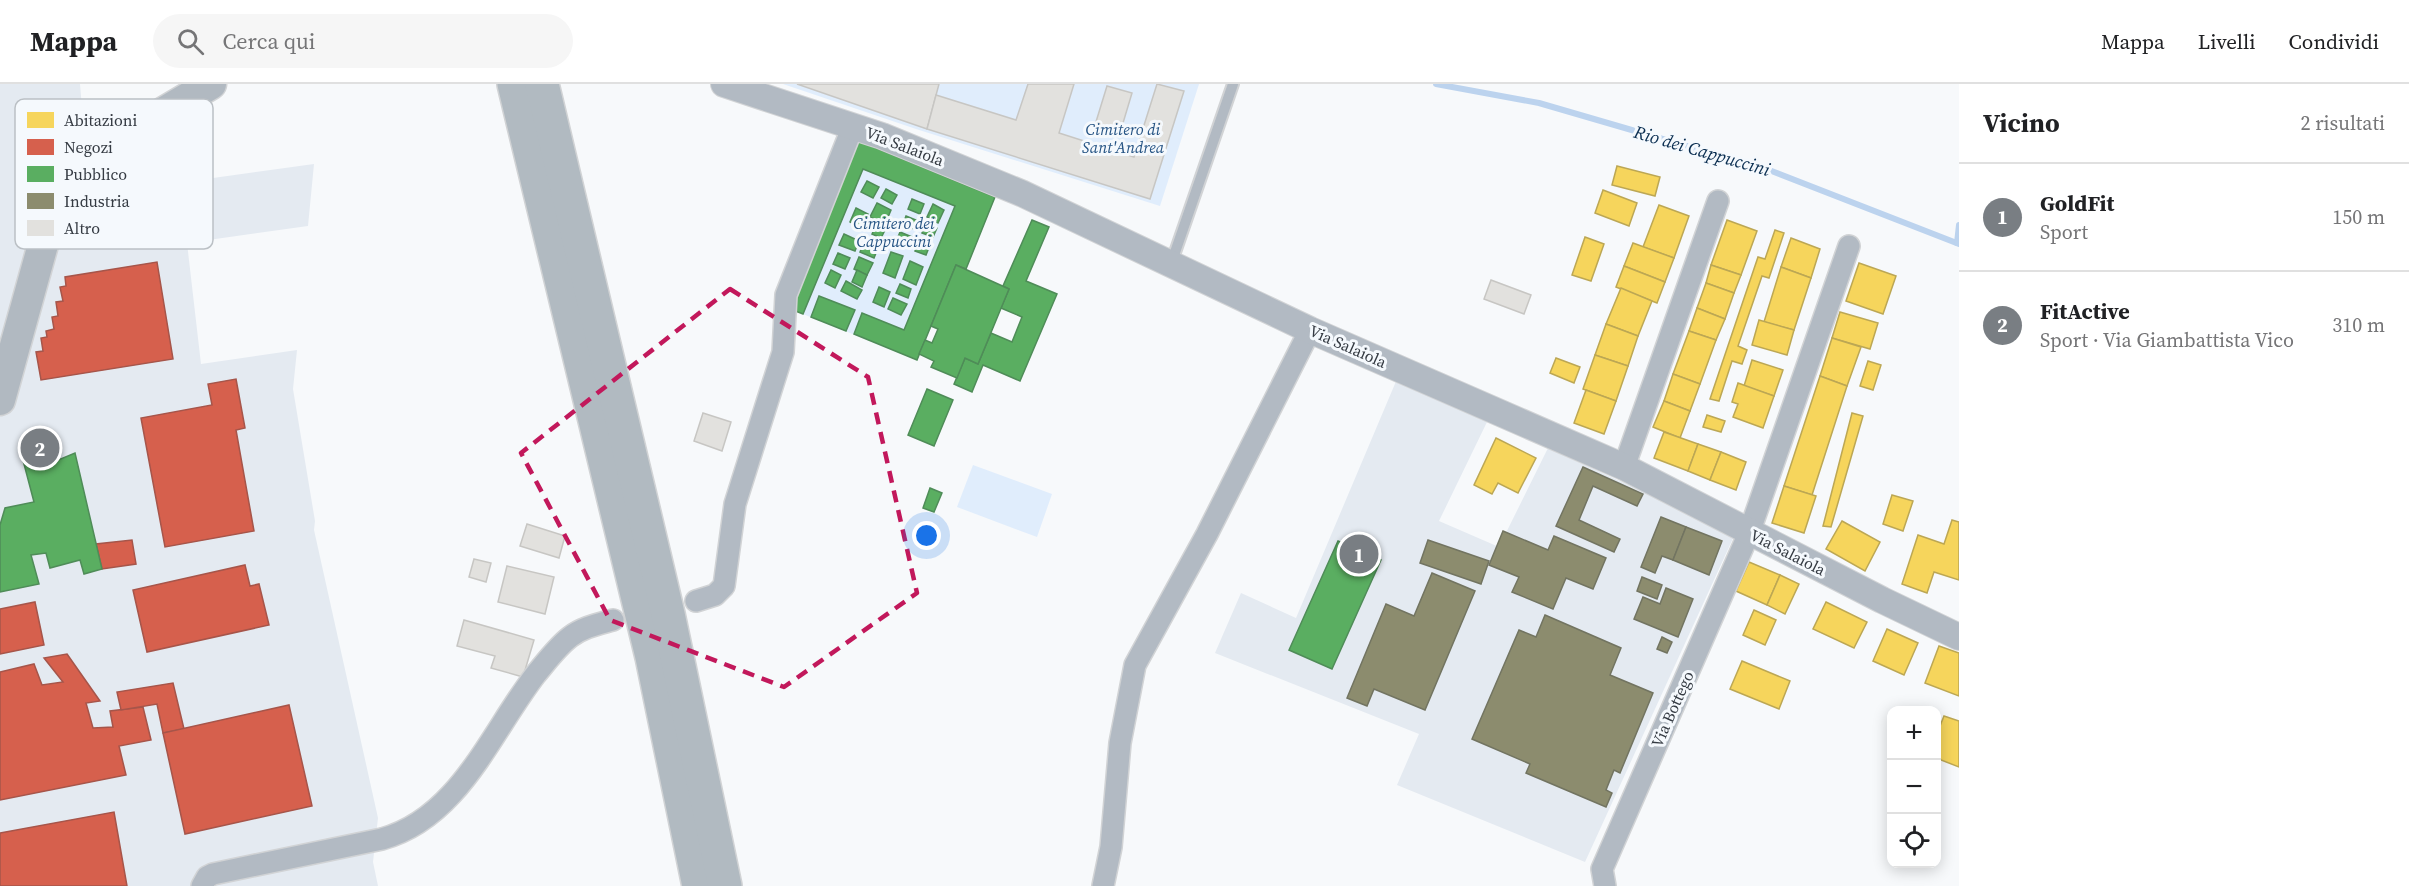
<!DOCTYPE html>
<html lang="it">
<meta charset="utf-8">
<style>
:root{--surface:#fff;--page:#f6f6f6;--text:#202124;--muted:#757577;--line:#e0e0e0;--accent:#797e83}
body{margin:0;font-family:"Source Serif 4",serif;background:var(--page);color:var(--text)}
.controls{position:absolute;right:18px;bottom:18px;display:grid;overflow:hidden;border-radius:12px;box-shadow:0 3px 15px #0003}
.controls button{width:54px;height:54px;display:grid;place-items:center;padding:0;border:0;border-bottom:2px solid var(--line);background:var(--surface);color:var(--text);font:30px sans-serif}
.you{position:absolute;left:927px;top:452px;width:21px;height:21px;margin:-15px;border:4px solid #fff;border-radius:50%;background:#1a73e8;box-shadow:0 0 0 9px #1a73e833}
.badge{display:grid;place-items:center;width:39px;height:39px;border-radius:50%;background:var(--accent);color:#fff;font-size:20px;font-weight:700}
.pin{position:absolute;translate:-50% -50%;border:3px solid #fff;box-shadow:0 2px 6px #0006}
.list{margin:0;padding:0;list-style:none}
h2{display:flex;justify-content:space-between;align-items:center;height:78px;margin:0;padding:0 24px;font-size:26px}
h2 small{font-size:20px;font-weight:400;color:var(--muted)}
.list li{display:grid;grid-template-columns:39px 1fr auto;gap:18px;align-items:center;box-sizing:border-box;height:108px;padding:0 24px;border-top:2px solid var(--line)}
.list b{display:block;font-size:22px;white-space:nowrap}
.list p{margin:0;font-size:20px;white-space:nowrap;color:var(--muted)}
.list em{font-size:20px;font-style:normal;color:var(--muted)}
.icon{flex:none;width:33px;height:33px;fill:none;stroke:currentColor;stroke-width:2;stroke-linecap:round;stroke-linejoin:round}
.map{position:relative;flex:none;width:1959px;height:802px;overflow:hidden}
header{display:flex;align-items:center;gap:36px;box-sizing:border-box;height:84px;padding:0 30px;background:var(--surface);border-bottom:2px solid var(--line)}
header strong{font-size:28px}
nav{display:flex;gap:33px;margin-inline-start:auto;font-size:21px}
.search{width:420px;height:54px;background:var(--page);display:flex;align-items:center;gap:15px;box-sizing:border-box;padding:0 21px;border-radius:33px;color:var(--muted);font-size:22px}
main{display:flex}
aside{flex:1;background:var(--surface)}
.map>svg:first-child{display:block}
.built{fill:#e4eaf1}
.green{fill:#e0edfc}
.homes{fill:#f6d55c;stroke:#bca754;stroke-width:1.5}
.shops{fill:#d6604d;stroke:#a6554a;stroke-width:1.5}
.public{fill:#5aae61;stroke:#4f8c58;stroke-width:1.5}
.industry{fill:#8c8c6e;stroke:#727461;stroke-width:1.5}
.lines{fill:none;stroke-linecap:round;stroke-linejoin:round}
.stream{stroke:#bcd3ee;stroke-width:6}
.building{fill:#e2e1de;stroke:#c7c6c3;stroke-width:1.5}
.service-casing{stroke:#d1d3d5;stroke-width:14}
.minor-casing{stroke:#d1d3d5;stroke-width:24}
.tertiary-casing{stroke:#d1d3d5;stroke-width:28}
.secondary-casing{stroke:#d1d3d5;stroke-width:33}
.trunk-casing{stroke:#d1d3d5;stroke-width:36}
.service{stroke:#b2bac3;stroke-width:10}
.minor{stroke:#b2bac3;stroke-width:21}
.tertiary{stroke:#b2bac3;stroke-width:26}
.secondary{stroke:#b1b9c1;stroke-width:30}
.trunk{stroke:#b1bac1;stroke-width:33}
.marked{fill:none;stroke:#c2185b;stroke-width:4.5;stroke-dasharray:12 8;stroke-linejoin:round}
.labels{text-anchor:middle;stroke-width:6;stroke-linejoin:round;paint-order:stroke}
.park-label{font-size:16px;font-style:italic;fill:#265484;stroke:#f5f9fd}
.street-label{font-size:16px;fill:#353b43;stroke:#f5f9fd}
.water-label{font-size:18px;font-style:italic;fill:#092d50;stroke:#f5f9fd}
.key{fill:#f5f9fd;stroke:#bbc0c5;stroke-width:1.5}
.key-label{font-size:16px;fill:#353b43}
</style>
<header>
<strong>Mappa</strong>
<div class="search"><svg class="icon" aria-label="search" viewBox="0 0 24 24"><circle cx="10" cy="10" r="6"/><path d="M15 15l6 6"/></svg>Cerca qui</div>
<nav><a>Mappa</a><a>Livelli</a><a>Condividi</a></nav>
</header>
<main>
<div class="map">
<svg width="1959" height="802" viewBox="0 0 1959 802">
<rect width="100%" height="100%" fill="#f7f9fb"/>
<g class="built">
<path d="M0 0H80L85 60 55 94 48 117 314 80 308 142 187 159 201 280 297 266 293 305 315 437 314 446 378 734 373 778 378 802H0Z"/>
<path d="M1397 295 1487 338 1439 437 1499 463 1548 364 1735 450 1585 778 1397 701 1419 650 1215 569 1241 509 1296 534Z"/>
</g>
<g class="green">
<path d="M783 0H1199L1160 122 916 45Z"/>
<path d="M857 56 995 113 966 185 956 181 917 276 788 224Z"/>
<path d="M973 381 1052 410 1037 453 957 423Z"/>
</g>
<g class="homes">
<path d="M1617 82 1660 93 1655 112 1612 101Z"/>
<path d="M1603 106 1637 119 1629 142 1595 129Z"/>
<path d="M1659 121 1689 132 1674 174 1643 163Z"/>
<path d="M1727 136 1757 147 1741 191 1711 181Z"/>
<path d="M1775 146 1784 149 1769 194 1762 192 1738 262 1747 266 1742 280 1732 277 1719 317 1710 315 1758 173 1765 175Z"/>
<path d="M1585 153 1604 160 1591 197 1572 191Z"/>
<path d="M1791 154 1820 165 1811 194 1781 183Z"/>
<path d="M1633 159 1674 174 1665 198 1624 182Z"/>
<path d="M1859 179 1896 192 1883 230 1846 217Z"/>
<path d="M1711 181 1741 191 1734 209 1706 199Z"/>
<path d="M1624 182 1665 198 1657 219 1616 203Z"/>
<path d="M1781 183 1811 194 1794 246 1764 238Z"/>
<path d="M1706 199 1734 209 1725 235 1697 224Z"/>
<path d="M1621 204 1652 217 1638 252 1606 240Z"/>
<path d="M1697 224 1725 235 1716 256 1689 247Z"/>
<path d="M1840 228 1878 239 1870 265 1832 254Z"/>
<path d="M1759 236 1794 246 1787 271 1752 261Z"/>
<path d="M1606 240 1638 252 1628 282 1595 271Z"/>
<path d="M1689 247 1716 256 1700 300 1673 290Z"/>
<path d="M1832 254 1861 263 1847 302 1820 292Z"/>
<path d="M1595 271 1628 282 1616 317 1583 305Z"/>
<path d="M1556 274 1580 283 1574 299 1550 289Z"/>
<path d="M1752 276 1783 286 1774 312 1744 302Z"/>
<path d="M1868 277 1881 281 1873 306 1860 302Z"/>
<path d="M1673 290 1700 300 1690 327 1664 317Z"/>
<path d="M1820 292 1847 302 1812 411 1784 402Z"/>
<path d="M1738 299 1774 312 1763 344 1733 333 1738 320 1732 318Z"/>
<path d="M1586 306 1616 317 1604 350 1574 339Z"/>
<path d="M1664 317 1690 327 1680 354 1653 343Z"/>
<path d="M1852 329 1863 332 1831 443 1823 442Z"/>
<path d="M1707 331 1725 337 1721 348 1703 343Z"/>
<path d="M1664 348 1698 360 1688 387 1654 374Z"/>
<path d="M1496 354 1536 374 1518 409 1498 399 1492 410 1474 401Z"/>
<path d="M1698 360 1721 368 1710 396 1688 387Z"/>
<path d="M1721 368 1746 378 1736 406 1710 396Z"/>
<path d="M1784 402 1816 412 1804 449 1772 439Z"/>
<path d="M1892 411 1913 417 1903 447 1883 440Z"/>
<path d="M1952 436 1959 438V496L1934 488 1927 509 1902 500 1918 451 1944 460Z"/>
<path d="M1842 437 1880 458 1865 487 1826 465Z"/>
<path d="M1749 478 1780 491 1767 521 1736 507Z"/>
<path d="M1780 491 1799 500 1785 530 1767 521Z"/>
<path d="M1826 518 1867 538 1854 564 1813 545Z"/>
<path d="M1754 526 1776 536 1765 561 1743 551Z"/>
<path d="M1887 545 1918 559 1904 591 1873 577Z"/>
<path d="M1939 562 1959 569V612L1925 599Z"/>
<path d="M1742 577 1790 597 1779 625 1730 605Z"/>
<path d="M1944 632 1959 637V683L1936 674V652Z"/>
</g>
<g class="shops">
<path d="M157 178 173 275 41 296 36 268 43 267 41 254 47 253 46 247 54 245 52 233 58 232 56 218 63 217 60 203 66 202 65 193Z"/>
<path d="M236 295 245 344 236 346 254 447 165 463 141 334 212 321 208 300Z"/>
<path d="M132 456 136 480 102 485 96 460Z"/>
<path d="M245 481 250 502 259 500 269 541 147 568 133 506Z"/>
<path d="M35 518 44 561 0 570V525Z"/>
<path d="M67 570 100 617 86 619 93 644 113 643 110 627 143 623 151 656 119 662 126 691 0 716V588L34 580 42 601 63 598 44 574Z"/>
<path d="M173 599 184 645 163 649 157 620 121 626 117 608Z"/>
<path d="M289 621 312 722 185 750 163 649Z"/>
<path d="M114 728 127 802H0V749Z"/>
</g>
<g class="public">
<path d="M857 56 995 113 966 185 956 181 917 276 854 250 862 229 904 246 955 122 863 85 803 230 788 224Z"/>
<path d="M867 97 879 103 873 114 861 108Z"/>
<path d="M886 105 897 111 892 120 881 114Z"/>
<path d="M912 115 924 120 920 130 908 125Z"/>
<path d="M877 119 891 126 885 140 870 133Z"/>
<path d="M933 120 944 126 938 139 927 133Z"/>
<path d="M856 124 868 130 861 144 850 138Z"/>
<path d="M906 132 918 137 914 145 903 140Z"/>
<path d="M1032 136 1049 143 1026 197 1057 210 1020 297 983 281 972 308 954 300 965 274 978 280 991 249 1012 258 1022 233 1001 224 1009 205 1003 202Z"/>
<path d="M925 140 937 144 933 153 922 149Z"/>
<path d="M876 141 885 146 881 154 872 150Z"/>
<path d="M900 148 912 153 907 163 896 158Z"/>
<path d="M844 150 859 157 855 167 839 161Z"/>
<path d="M919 156 930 161 926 171 915 167Z"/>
<path d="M864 158 878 164 874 174 860 168Z"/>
<path d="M891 168 903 172 895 194 883 189Z"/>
<path d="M838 169 850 174 845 185 833 180Z"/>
<path d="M859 173 873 179 867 191 854 185Z"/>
<path d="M910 177 923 183 916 201 903 195Z"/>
<path d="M956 181 1009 205 978 280 965 274 957 294 931 283 934 277 919 270 925 256 932 259 938 245 931 242Z"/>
<path d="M831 186 841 191 835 204 825 199Z"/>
<path d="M857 186 867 191 862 203 852 198Z"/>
<path d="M846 197 862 206 857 215 841 207Z"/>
<path d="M900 200 911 205 908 214 896 209Z"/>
<path d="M879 203 890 208 884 223 873 218Z"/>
<path d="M819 212 855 226 846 247 811 233Z"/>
<path d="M893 214 907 220 901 231 888 225Z"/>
<path d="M927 305 953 316 934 362 908 351Z"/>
<path d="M52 351 56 377 75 369 102 485 84 490 80 476 50 484 46 469 31 471 39 500 0 508V441L5 424 34 418 19 361Z"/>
<path d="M930 404 942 409 934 428 923 424Z"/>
<path d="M1338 457 1381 476 1332 585 1289 566Z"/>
</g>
<g class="industry">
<path d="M1583 383 1643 410 1637 422 1593 402 1579 436 1620 455 1614 468 1556 442Z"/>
<path d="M1661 433 1686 443 1673 476 1662 472 1655 489 1641 483Z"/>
<path d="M1686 443 1722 457 1709 491 1673 476Z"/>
<path d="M1503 447 1548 466 1554 452 1606 474 1593 505 1566 494 1553 525 1512 508 1519 493 1489 481Z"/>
<path d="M1428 456 1489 477 1481 500 1420 479Z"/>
<path d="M1432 489 1475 507 1425 626 1374 605 1367 622 1347 614 1386 520 1414 532Z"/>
<path d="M1642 493 1662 501 1657 515 1637 507Z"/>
<path d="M1666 504 1693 515 1678 553 1634 535 1643 513 1660 520Z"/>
<path d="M1545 531 1621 564 1610 591 1653 609 1620 689 1614 686 1606 706 1612 709 1606 723 1526 689 1530 680 1472 655 1519 546 1536 553Z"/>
<path d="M1662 553 1672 558 1667 569 1657 565Z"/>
</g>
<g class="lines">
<g class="stream">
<path d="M1436 0 1539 19 1769 86 1959 160"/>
<path d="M1957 159 1959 141"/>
</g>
</g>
<g class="building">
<path d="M797 0H939L927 45Z"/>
<path d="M1028 0H1074L1059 49 1134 73 1157 0 1184 7 1150 115 927 45 936 11 1016 36Z"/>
<path d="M1107 2 1132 9 1120 49 1095 41Z"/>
<path d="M1491 196 1531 211 1524 230 1484 215Z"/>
<path d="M703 329 731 338 722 367 694 357Z"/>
<path d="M527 440 565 452 559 474 520 462Z"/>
<path d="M474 475 491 479 486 498 469 493Z"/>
<path d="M507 482 554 493 545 530 498 518Z"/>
<path d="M464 536 534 556 523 593 491 584 495 572 457 562Z"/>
</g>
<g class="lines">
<defs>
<path id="service" d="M1171 180 1233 0"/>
<g id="minor">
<path d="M1624 383 1718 117"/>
<path d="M696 517 715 511 724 502 735 420 783 268 786 211 853 42"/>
<path d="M202 802 207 793 213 790 382 755C459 734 491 648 536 590 547 577 557 563 570 553 583 543 599 540 613 536"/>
<path d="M1103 802 1111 763 1120 659 1135 581 1207 450 1310 246"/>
<path d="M1605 802 1602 785 1749 449 1849 162"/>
</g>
<path id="tertiary" d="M724 0 882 52 1021 109 1310 246 1624 383 1882 516 1959 553"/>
<path id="secondary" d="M0 316 49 139 59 114 79 85 107 62 211 0"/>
<g id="trunk">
<path d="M514 0 652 573 699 802"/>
<path d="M542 0 668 530 725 802"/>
</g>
</defs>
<use href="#service" class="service-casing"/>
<use href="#minor" class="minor-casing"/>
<use href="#tertiary" class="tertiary-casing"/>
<use href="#secondary" class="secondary-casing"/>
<use href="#trunk" class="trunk-casing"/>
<use href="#service" class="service"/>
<use href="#minor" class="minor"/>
<use href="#tertiary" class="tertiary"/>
<use href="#secondary" class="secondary"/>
<use href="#trunk" class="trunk"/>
</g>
<path class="marked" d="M730 205 868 293 917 509 784 603 610 536 521 369Z"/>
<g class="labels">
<g class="park-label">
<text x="1123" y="51">Cimitero di<tspan x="1123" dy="18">Sant'Andrea</tspan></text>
<text x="894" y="145">Cimitero dei<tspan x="894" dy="18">Cappuccini</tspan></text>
</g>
<g class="street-label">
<text transform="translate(905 62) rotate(21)" y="6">Via Salaiola</text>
<text transform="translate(1348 262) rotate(24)" y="6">Via Salaiola</text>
<text transform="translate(1788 468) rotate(27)" y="6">Via Salaiola</text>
<text transform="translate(1672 625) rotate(-66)" y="6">Via Bottego</text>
</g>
<g class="water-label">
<text transform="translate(1702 67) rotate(16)" y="6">Rio dei Cappuccini</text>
</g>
</g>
<rect x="15" y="15" width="198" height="150" rx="9" class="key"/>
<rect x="27" y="28" width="27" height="16" fill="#f6d55c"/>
<rect x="27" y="55" width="27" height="16" fill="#d6604d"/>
<rect x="27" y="82" width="27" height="16" fill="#5aae61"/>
<rect x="27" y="109" width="27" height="16" fill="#8c8c6e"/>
<rect x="27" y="136" width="27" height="16" fill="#e2e1de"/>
<g class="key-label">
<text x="64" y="42">Abitazioni</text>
<text x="64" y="69">Negozi</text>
<text x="64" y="96">Pubblico</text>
<text x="64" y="123">Industria</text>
<text x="64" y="150">Altro</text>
</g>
</svg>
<div class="controls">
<button>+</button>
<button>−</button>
<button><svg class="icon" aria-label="locate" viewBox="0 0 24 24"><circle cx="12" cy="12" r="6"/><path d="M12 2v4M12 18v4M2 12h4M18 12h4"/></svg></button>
</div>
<div class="you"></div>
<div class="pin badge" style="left:1359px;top:470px">1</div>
<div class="pin badge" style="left:40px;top:364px">2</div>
</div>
<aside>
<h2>Vicino<small>2 risultati</small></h2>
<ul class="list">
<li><span class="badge">1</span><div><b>GoldFit</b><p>Sport</p></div><em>150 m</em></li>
<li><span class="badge">2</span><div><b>FitActive</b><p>Sport · Via Giambattista Vico</p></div><em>310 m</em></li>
</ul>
</aside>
</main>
